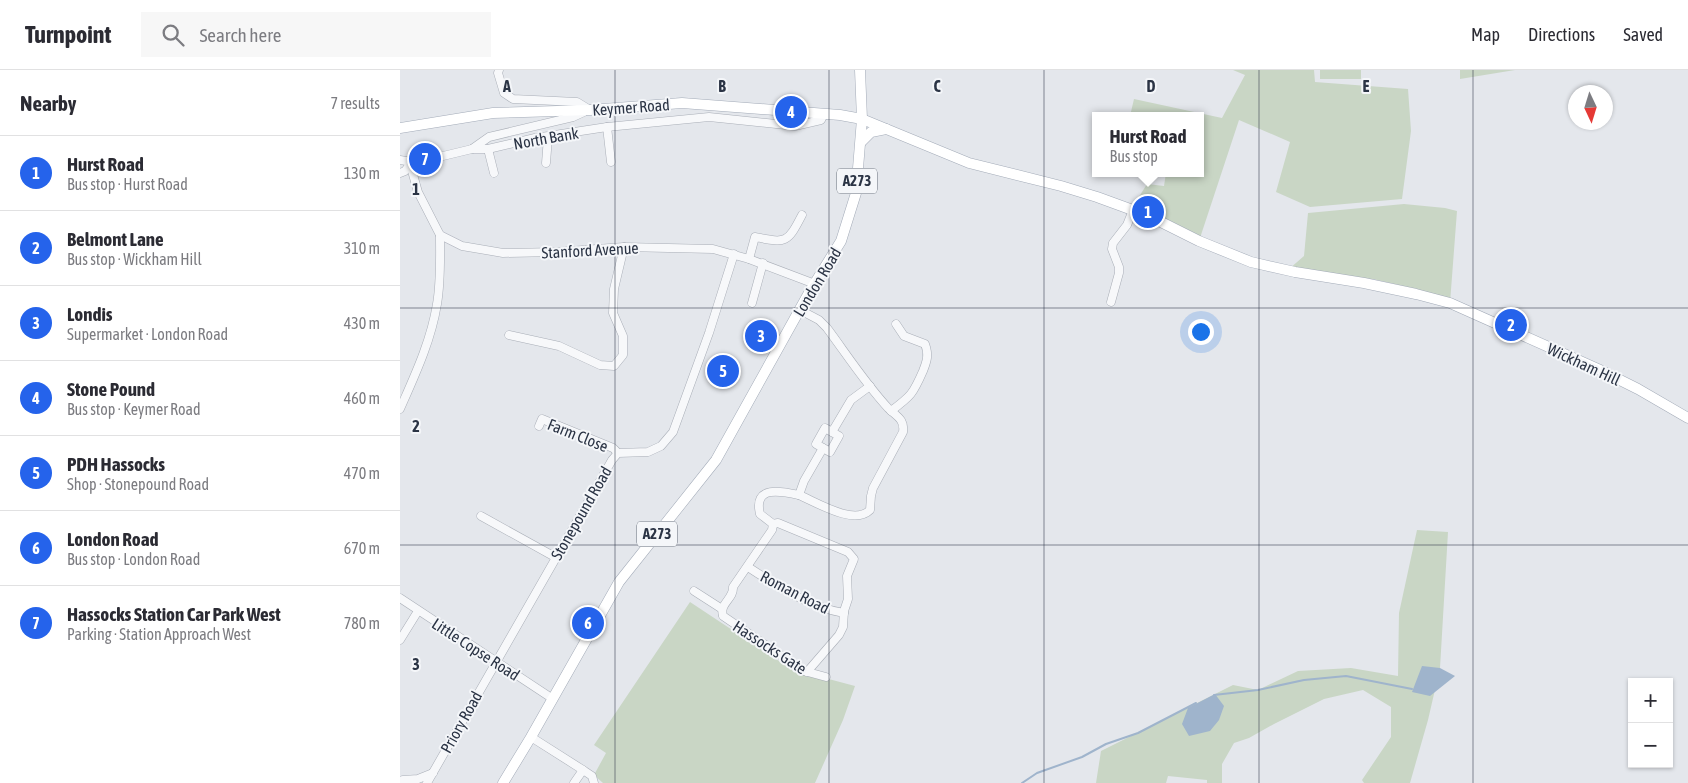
<!DOCTYPE html>
<meta charset="utf-8">
<style>
:root{--surface:#fff;--page:#f7f7f7;--text:#2b2b33;--muted:#7c7c81;--line:#e1e1e2;--accent:#2563eb}
body{margin:0;font-family:"Asap Condensed",sans-serif;background:var(--page);color:var(--text)}
.controls{position:absolute;right:15px;bottom:15px;display:grid;overflow:hidden;border-radius:0px;box-shadow:0 1px 4px #0004}
.controls button{width:45px;height:45px;display:grid;place-items:center;padding:0;border:0;border-bottom:1px solid var(--line);background:var(--surface);color:var(--text);font:25px sans-serif}
.compass{position:absolute;left:1168px;top:15px;width:45px;height:45px;border-radius:50%;background:var(--surface);box-shadow:0 1px 4px #0004;rotate:176deg}
.you{position:absolute;left:800px;top:261px;width:18px;height:18px;margin:-12px;border:4px solid #fff;border-radius:50%;background:#1a73e8;box-shadow:0 0 0 8px #1a73e833}
.badge{display:grid;place-items:center;width:32px;height:32px;border-radius:50%;background:var(--accent);color:#fff;font-size:16px;font-weight:700}
.pin{position:absolute;translate:-50% -50%;border:2px solid #fff;box-shadow:0 1px 5px #0006}
.popup{position:absolute;left:692px;top:42px;width:112px;height:65px;box-sizing:border-box;display:grid;place-content:center;border-radius:0px;background:var(--surface);filter:drop-shadow(0 1px 4px #0005);font-size:16px;white-space:nowrap;color:var(--muted)}
.popup b{font-size:19px;color:var(--text)}
.popup::after{content:'';position:absolute;left:50%;top:100%;margin-left:-10px;border:10px solid transparent;border-top-color:var(--surface)}
.list{margin:0;padding:0;list-style:none}
h2{display:flex;justify-content:space-between;align-items:center;height:65px;margin:0;padding:0 20px;font-size:21px}
h2 small{font-size:16px;font-weight:400;color:var(--muted)}
.list li{display:grid;grid-template-columns:32px 1fr auto;gap:15px;align-items:center;box-sizing:border-box;height:75px;padding:0 20px;border-top:1px solid var(--line)}
.list b{display:block;font-size:19px;white-space:nowrap}
.list p{margin:0;font-size:16px;white-space:nowrap;color:var(--muted)}
.list em{font-size:16px;font-style:normal;color:var(--muted)}
.icon{flex:none;width:28px;height:28px;fill:none;stroke:currentColor;stroke-width:2;stroke-linecap:round;stroke-linejoin:round}
.map{position:relative;flex:none;width:1288px;height:713px;overflow:hidden}
header{display:flex;align-items:center;gap:30px;box-sizing:border-box;height:70px;padding:0 25px;background:var(--surface);border-bottom:1px solid var(--line)}
header strong{font-size:24px}
nav{display:flex;gap:28px;margin-inline-start:auto;font-size:18px}
.search{width:350px;height:45px;background:var(--page);display:flex;align-items:center;gap:12px;box-sizing:border-box;padding:0 18px;border-radius:0px;color:var(--muted);font-size:19px}
main{display:flex}
aside{flex:1;background:var(--surface)}
.map>svg:first-child{display:block}
.green{fill:#c9d6c5}
.water{fill:#9fb4cc}
.lines{fill:none;stroke-linecap:round;stroke-linejoin:round}
.stream{stroke:#9fb4cc;stroke-width:2}
.minor-casing{stroke:#a9aeb7;stroke-width:9}
.major-casing{stroke:#a3abb8;stroke-width:11}
.minor{stroke:#f7f8fa;stroke-width:8}
.major{stroke:#fff;stroke-width:10}
.grid{fill:none;stroke:#2b3445;stroke-width:1;stroke-opacity:0.55}
.labels{text-anchor:middle;stroke-width:4;stroke-linejoin:round;paint-order:stroke}
.shield{fill:#f4f6f9;stroke:#676e7b;stroke-width:1}
.shield-label{font-size:15px;font-weight:bold;fill:#2b3445}
.street-label{font-size:16px;fill:#2b3445;stroke:#f4f6f9}
.grid-label{font-size:16px;text-anchor:middle;font-weight:bold;fill:#2b3445;stroke:#f4f6f9;stroke-width:4;stroke-linejoin:round;paint-order:stroke}
</style>
<header>
<strong>Turnpoint</strong>
<div class="search"><svg class="icon" aria-label="search" viewBox="0 0 24 24"><circle cx="10" cy="10" r="6"/><path d="M15 15l6 6"/></svg>Search here</div>
<nav><a>Map</a><a>Directions</a><a>Saved</a></nav>
</header>
<main>
<aside>
<h2>Nearby<small>7 results</small></h2>
<ul class="list">
<li><span class="badge">1</span><div><b>Hurst Road</b><p>Bus stop · Hurst Road</p></div><em>130 m</em></li>
<li><span class="badge">2</span><div><b>Belmont Lane</b><p>Bus stop · Wickham Hill</p></div><em>310 m</em></li>
<li><span class="badge">3</span><div><b>Londis</b><p>Supermarket · London Road</p></div><em>430 m</em></li>
<li><span class="badge">4</span><div><b>Stone Pound</b><p>Bus stop · Keymer Road</p></div><em>460 m</em></li>
<li><span class="badge">5</span><div><b>PDH Hassocks</b><p>Shop · Stonepound Road</p></div><em>470 m</em></li>
<li><span class="badge">6</span><div><b>London Road</b><p>Bus stop · London Road</p></div><em>670 m</em></li>
<li><span class="badge">7</span><div><b>Hassocks Station Car Park West</b><p>Parking · Station Approach West</p></div><em>780 m</em></li>
</ul>
</aside>
<div class="map">
<svg width="1288" height="713" viewBox="0 0 1288 713">
<rect width="100%" height="100%" fill="#e4e7ec"/>
<g class="green">
<path d="M833 0H914L915 12 1008 19 1011 61 1002 129 910 137 876 122 890 72 839 50 799 171 727 146 747 114 764 116 766 103H800V46H730L734 29 822 48 845 5Z"/>
<rect x="920" y="0" width="41" height="9"/>
<path d="M1060 0H1115L1060 9Z"/>
<path d="M1004 134 1045 138 1057 141 1050 233 1016 219 973 209 936 207 889 199 904 186 908 143Z"/>
<path d="M1017 460 1048 462 1040 598 1028 650 1010 713H964L962 710 991 667V637L963 620 924 629 874 654 849 668 834 673 822 694V713H807V710L768 706 766 713H696L701 681 833 615 858 620 898 601 951 598 998 606 999 543Z"/>
<path d="M290 532 391 599 455 616 443 650 415 713H203L194 705 206 683 194 675Z"/>
</g>
<g class="water">
<path d="M1022 596 1040 598 1055 606 1030 626 1012 622Z"/>
<path d="M815 624 824 636 819 650 810 661 789 666 782 654 788 638Z"/>
</g>
<g class="lines">
<g class="stream">
<path d="M814 625 858 620 904 610 946 606 1012 619"/>
<path d="M622 713 637 703 682 687 706 674 738 663 796 633"/>
</g>
<defs>
<g id="minor">
<path d="M99 0 98 3 104 23 113 29 177 32 190 40"/>
<path d="M207 57 211 92"/>
<path d="M72 79H88L135 68 207 57 309 47 395 56 421 50 424 44"/>
<path d="M88 79 94 103"/>
<path d="M0 90 6 91 10 94"/>
<path d="M146 93 148 67"/>
<path d="M10 94 18 122 40 165 62 176 103 183 156 182 224 177 313 179 349 189 415 214"/>
<path d="M0 103 5 101 10 94 72 79 89 67 173 47 184 42"/>
<path d="M349 189 355 167C386 173 387 174 402 145"/>
<path d="M711 232 719 203V197L712 179 713 173 727 155 733 140"/>
<path d="M352 233 363 193"/>
<path d="M109 265 159 276 200 295 214 296 223 285V266L213 243 214 219 224 177"/>
<path d="M0 339C15 305 31 271 37 234 41 211 40 188 40 165"/>
<path d="M491 341C511 326 513 324 523 301 527 291 529 285 525 274L504 266 496 254"/>
<path d="M139 356 142 349 213 378 218 383"/>
<path d="M425 358 439 366 430 382 416 374Z"/>
<path d="M432 362 451 330 470 316"/>
<path d="M423 378 404 411 399 425C381 421 353 415 360 444L373 454 372 460 333 517C334 529 319 533 323 546L404 601 426 607"/>
<path d="M399 425C416 432 454 456 470 440L471 426 473 418 503 362C505 349 496 346 488 338 465 313 447 285 427 258L419 250 400 240"/>
<path d="M81 446 155 487"/>
<path d="M373 454 378 453 448 482 454 489 447 506 448 529 444 541 443 557 439 565 407 602"/>
<path d="M348 497C377 516 409 537 444 543"/>
<path d="M294 521 322 539"/>
<path d="M0 528 153 629"/>
<path d="M0 570 18 541"/>
<path d="M131 667 183 700 174 713"/>
<path d="M183 700 192 706 194 713"/>
<path d="M3 710 18 709 33 703"/>
<path d="M27 713 212 390 218 383 248 382 261 376 273 362 309 263 334 184"/>
</g>
<g id="major">
<path d="M0 58 93 43 190 40 282 33 440 45 462 49 569 93 661 116 697 127 749 146 799 171 851 192 895 202 964 213 1016 224 1050 233 1198 299 1238 319 1288 348"/>
<path d="M461 72 471 62 486 59"/>
<path d="M103 713 131 667 219 512 316 390 410 221 441 171 456 123 462 49 460 0"/>
</g>
</defs>
<use href="#minor" class="minor-casing"/>
<use href="#major" class="major-casing"/>
<use href="#minor" class="minor"/>
<use href="#major" class="major"/>
</g>
<path class="grid" d="M215 0V713M429 0V713M644 0V713M859 0V713M1073 0V713M0 238H1288M0 475H1288"/>
<g class="labels">
<g class="shield">
<rect x="437" y="98.5" width="40" height="25" rx="4"/>
<rect x="237" y="451.5" width="40" height="25" rx="4"/>
</g>
<g class="shield-label">
<text x="457" y="116">A273</text>
<text x="257" y="469">A273</text>
</g>
<g class="street-label">
<text transform="translate(231 37) rotate(-4)" y="6">Keymer Road</text>
<text transform="translate(146 68) rotate(-10)" y="6">North Bank</text>
<text transform="translate(190 180) rotate(-3)" y="6">Stanford Avenue</text>
<text transform="translate(417 212) rotate(-59)" y="6">London Road</text>
<text transform="translate(1184 294) rotate(25)" y="6">Wickham Hill</text>
<text transform="translate(178 365) rotate(22)" y="6">Farm Close</text>
<text transform="translate(181 443) rotate(-60)" y="6">Stonepound Road</text>
<text transform="translate(395 522) rotate(27)" y="6">Roman Road</text>
<text transform="translate(370 577) rotate(33)" y="6">Hassocks Gate</text>
<text transform="translate(76 579) rotate(33)" y="6">Little Copse Road</text>
<text transform="translate(61 652) rotate(-61)" y="6">Priory Road</text>
</g>
</g>
<g class="grid-label">
<text x="107" y="22">A</text>
<text x="322" y="22">B</text>
<text x="537" y="22">C</text>
<text x="751" y="22">D</text>
<text x="966" y="22">E</text>
<text x="16" y="125">1</text>
<text x="16" y="362">2</text>
<text x="16" y="600">3</text>
</g>
</svg>
<div class="controls">
<button>+</button>
<button>−</button>
</div>
<svg class="compass" viewBox="-18 -18 36 36"><path d="M0-13l5 13h-10z" fill="#e53935"/><path d="M0 13l5-13h-10z" fill="#7c7c81"/></svg>
<div class="you"></div>
<div class="pin badge" style="left:748px;top:142px">1</div>
<div class="popup"><b>Hurst Road</b>Bus stop</div>
<div class="pin badge" style="left:1111px;top:255px">2</div>
<div class="pin badge" style="left:361px;top:266px">3</div>
<div class="pin badge" style="left:391px;top:42px">4</div>
<div class="pin badge" style="left:323px;top:301px">5</div>
<div class="pin badge" style="left:188px;top:553px">6</div>
<div class="pin badge" style="left:25px;top:89px">7</div>
</div>
</main>
